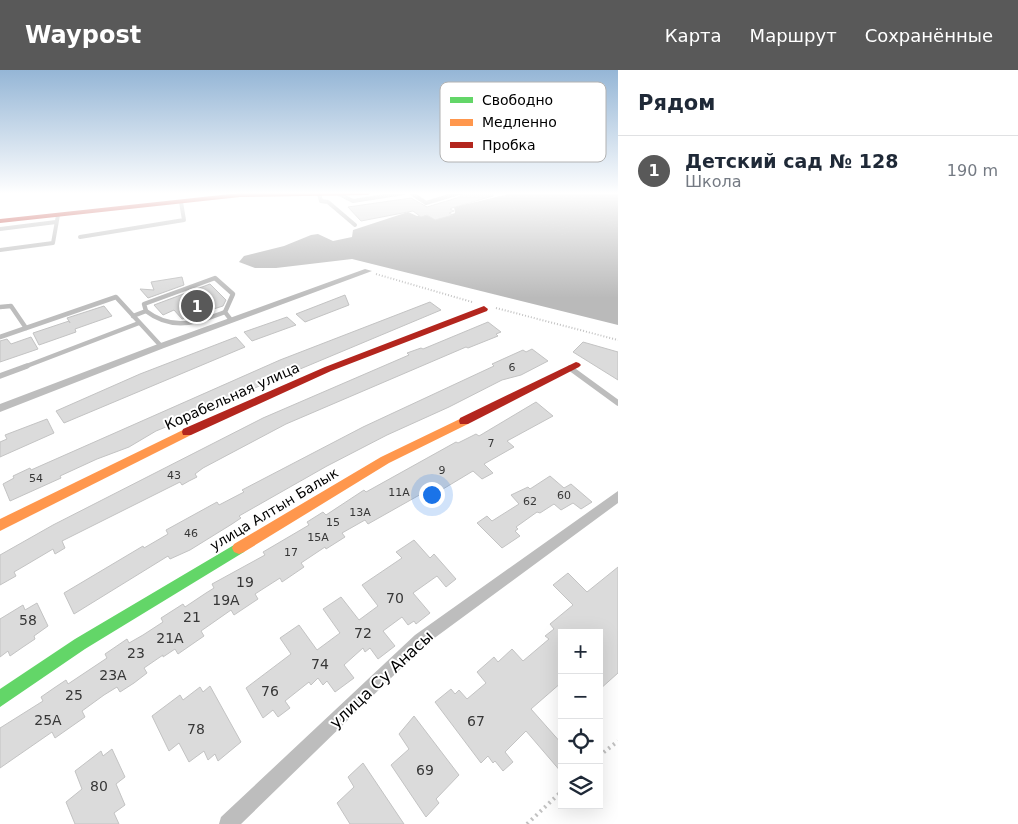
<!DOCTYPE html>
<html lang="ru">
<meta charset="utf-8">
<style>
:root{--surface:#fff;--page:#f6f6f7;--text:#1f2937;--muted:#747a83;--line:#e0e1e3;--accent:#595959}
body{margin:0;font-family:"DejaVu Sans",sans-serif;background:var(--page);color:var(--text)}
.controls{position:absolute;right:15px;bottom:15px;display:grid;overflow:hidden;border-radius:0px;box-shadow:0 5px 20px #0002}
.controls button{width:45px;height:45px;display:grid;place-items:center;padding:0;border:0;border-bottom:1px solid var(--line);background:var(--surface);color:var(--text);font:25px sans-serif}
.you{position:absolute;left:431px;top:424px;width:18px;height:18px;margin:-12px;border:4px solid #fff;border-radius:50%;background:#1a73e8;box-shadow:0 0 0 8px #1a73e833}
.badge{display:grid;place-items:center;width:32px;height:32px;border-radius:50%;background:var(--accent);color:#fff;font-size:16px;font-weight:700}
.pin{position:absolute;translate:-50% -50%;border:2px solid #fff;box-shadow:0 1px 5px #0006}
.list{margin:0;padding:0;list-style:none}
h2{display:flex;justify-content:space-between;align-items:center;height:65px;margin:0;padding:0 20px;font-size:21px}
h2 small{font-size:16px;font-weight:400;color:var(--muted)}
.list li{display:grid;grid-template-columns:32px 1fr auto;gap:15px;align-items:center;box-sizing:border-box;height:70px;padding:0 20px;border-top:1px solid var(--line)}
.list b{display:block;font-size:19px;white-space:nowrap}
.list p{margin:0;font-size:16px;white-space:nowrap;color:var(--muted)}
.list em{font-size:16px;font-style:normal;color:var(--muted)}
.icon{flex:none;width:28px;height:28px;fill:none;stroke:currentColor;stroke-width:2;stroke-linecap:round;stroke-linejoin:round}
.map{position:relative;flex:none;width:618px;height:754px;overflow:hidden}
header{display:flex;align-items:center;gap:30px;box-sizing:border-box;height:70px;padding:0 25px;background:var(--accent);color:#fff}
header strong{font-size:24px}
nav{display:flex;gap:28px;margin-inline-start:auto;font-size:18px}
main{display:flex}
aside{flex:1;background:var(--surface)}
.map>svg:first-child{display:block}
.water{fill:#bababa}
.building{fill:#dbdbdb;stroke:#c3c3c3}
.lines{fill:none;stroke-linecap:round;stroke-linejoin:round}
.path-far2{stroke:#c2c2c2;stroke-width:1;stroke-dasharray:0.5 1;stroke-linecap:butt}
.path-far1{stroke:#c2c2c2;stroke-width:2;stroke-dasharray:1 2;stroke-linecap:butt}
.path{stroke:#c2c2c2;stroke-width:4;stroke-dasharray:2 4;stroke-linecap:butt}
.lane-far2{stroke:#bdbdbd;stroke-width:4}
.lane-far1{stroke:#bdbdbd;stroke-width:4.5}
.lane{stroke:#bdbdbd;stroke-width:5.5}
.street{fill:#bdbdbd;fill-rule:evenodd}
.fast{fill:#63d668;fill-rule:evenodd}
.slow{fill:#ff974d;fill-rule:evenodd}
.jam{fill:#b3261e;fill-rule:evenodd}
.labels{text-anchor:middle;stroke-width:4;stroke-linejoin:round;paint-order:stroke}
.number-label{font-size:11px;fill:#373737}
.street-label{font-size:14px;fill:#000;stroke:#fff}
.near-number-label{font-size:14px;fill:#373737}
.near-street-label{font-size:16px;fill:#000;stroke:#fff}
.key{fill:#fff;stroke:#b2b2b2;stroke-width:1}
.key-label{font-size:14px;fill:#000}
</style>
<header>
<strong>Waypost</strong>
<nav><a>Карта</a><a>Маршрут</a><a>Сохранённые</a></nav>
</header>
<main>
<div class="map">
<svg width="618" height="754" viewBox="0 0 618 754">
<rect width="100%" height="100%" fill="#fff"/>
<path class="water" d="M513 123H618V255L352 189 276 198H255L239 192 244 186 284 176 311 165 318 164 333 171 352 167 353 160 408 142 417 146 423 144 436 149 455 143 454 137Z"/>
<g class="building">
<path d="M463 123H493V126L452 138 450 139 454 141 449 143 453 145 435 150 427 145 421 147 413 141 361 151 348 137 411 128 427 137 460 127Z"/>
<path d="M182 207 184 215 148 228 140 219 154 220 151 212Z"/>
<path d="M210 214 226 230 223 236 182 249 174 240 163 245 154 235Z"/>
<path d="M345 225 349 235 305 252 296 244Z"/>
<path d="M430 232 441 240 207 338 208 340 156 361 129 377 97 389 60 406 61 408 10 431 3 414 14 408 13 406 30 398 31 400 280 290Z"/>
<path d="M104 236 112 246 75 259 76 262 39 275 33 263 69 251 70 253 67 248Z"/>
<path d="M287 247 296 255 252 271 244 262Z"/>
<path d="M488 252 501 262 496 264 498 266 468 278 466 277 286 354 203 398 195 404 197 407 189 411 182 415 180 412 62 471 65 478 55 484 53 479 26 495 14 502 16 506 0 515V485L53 455 263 348 409 285 407 283 421 278 423 279Z"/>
<path d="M31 267 38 279 0 292V271L7 269 11 274Z"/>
<path d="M236 267 245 277 64 353 56 341 140 304Z"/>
<path d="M583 272 618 282V310L573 282Z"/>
<path d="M532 279 548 291 521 305 502 310 449 337 387 365 327 396 239 446 241 448 232 454 190 480 170 489 168 486 74 544 64 523 143 476 144 478 168 464 166 460 217 432 219 435 244 422 242 420 363 357 494 296 492 294 523 280 526 282Z"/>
<path d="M536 332 553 346 507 371 514 377 484 394 493 403 482 409 473 401 443 419 439 414 368 454 365 450 342 463 345 467 326 479 325 477 301 493 304 497 282 512 280 508 255 524 258 529 234 545 231 540 201 561 204 566 178 584 175 579 163 587V585L144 598 147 603 134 613 120 622 117 617 104 625 82 641 85 647 55 668 52 662 0 698V658L43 631 41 627 54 618 66 610 68 614 107 588 105 584 127 569 129 573 143 565 163 552 161 548 183 534 185 537 206 523 214 518 212 514 265 485 263 482 309 455 307 452 323 442 326 445 364 420 366 422 456 372 458 373 476 364 479 366Z"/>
<path d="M47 349 54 363 0 387V372L7 369 5 365Z"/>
<path d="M550 406 564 418 571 414 592 432 581 439 573 433 561 440 554 434 540 443 537 442 516 457 518 459 515 461 520 466 502 478 477 453 487 446 492 451 519 434 511 425 528 417 530 419Z"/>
<path d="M414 470 430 488 434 484 456 509 446 517 437 506 413 523 430 543 416 554 414 551 408 555 402 547 383 561 395 576 378 589 370 578 365 582 363 578 344 595 354 608 335 622 327 611 323 615 318 608 311 615 309 612 285 631 290 638 278 647 273 640 263 648 246 618 291 584 280 568 299 555 317 580 340 563 323 539 341 527 359 550 378 536 362 515 402 488 396 482Z"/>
<path d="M618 497V603L599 620V563H562V612L531 639 562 674V703L526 661 505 682 513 692 503 701 495 691 493 693 488 686 481 693 435 632 451 619 455 624 459 620 467 629 486 613 477 602 494 587 498 592 512 579 523 591 549 569 545 566 554 559 550 554 573 535 553 515 568 503 587 522Z"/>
<path d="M37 533 48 556 34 566 35 569 23 577 10 586 8 581 0 587V549L23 535 25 540Z"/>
<path d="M210 616 241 672 218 691 215 684 208 690 204 681 189 692 179 673 169 681 152 646 180 625 183 630 200 617 203 622Z"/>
<path d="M414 646 459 705 436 729 439 733 426 747 391 695 409 679 399 664Z"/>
<path d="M112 679 125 707 116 714 125 735 114 743 119 754H75L66 732 82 719 75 701 101 681 103 686Z"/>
<path d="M363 693 404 754H350L337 733 354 717 348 707Z"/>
</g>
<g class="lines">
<g class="path-far2">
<path d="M616 123H618"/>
<path d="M561 125 569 123"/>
<path d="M565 127 573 125"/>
<path d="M552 128 560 126"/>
<path d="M571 129 578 127"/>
<path d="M556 130 565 128"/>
<path d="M506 131 510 129"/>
<path d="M575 131 583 129"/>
<path d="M509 132 513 131"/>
<path d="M561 132 569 130"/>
<path d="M499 133 504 131"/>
<path d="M513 134 517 133"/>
<path d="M566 134 574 132"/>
<path d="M580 134 588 132"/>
<path d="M503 135 507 133"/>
<path d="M506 136 511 135"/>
<path d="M517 136 521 134"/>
<path d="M585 136 592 134"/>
<path d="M571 137 579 135"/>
<path d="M509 138 514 137"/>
<path d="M520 138 524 136"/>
<path d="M589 138 597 136"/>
<path d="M576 139 583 137"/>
<path d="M514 140 518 139"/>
<path d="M524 140 529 138"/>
<path d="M594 140 602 138"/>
<path d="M580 141 588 139"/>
<path d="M518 142 522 141"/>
<path d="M528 142 534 140"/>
<path d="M585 143 593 141"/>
<path d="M599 143 607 140"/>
<path d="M522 144 527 143"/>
<path d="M533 144 538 142"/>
<path d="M604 145 612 142"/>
<path d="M537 146 542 144"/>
<path d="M589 146 598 143"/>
<path d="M608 147 617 145"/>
<path d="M541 148 546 146"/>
<path d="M594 148 603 146"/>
<path d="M530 149 534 147"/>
<path d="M614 150 618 148"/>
<path d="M535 151 539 149"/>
<path d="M546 151 554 148"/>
<path d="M599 151 608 148"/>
<path d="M540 153 544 152"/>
<path d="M603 153 612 150"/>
<path d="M552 154 560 151"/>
<path d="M608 155 617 153"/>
<path d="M545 156 549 155"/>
<path d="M557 156 565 154"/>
<path d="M613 158 618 156"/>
<path d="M549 159 554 157"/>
<path d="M562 159 570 156"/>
<path d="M554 162 560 160"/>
<path d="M567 162 575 159"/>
<path d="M561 165 566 163"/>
</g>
<g class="path-far1">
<path d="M376 204 472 232"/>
<path d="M496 238 618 270"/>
</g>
<g class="path">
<path d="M599 686 618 671"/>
<path d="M527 754 562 721"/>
</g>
<g class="lane-far2">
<path d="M411 123 426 133 459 123"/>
<path d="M319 124 321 131 328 132 355 155"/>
<path d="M339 124 353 131 404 123"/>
<path d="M0 159 56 152"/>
<path d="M80 167 184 150 181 132"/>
<path d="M0 180 53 173 58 145"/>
</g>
<g class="lane-far1">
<path d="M0 237 11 236 26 258"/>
<path d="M146 241C172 261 197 253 225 242"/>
<path d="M133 246 146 241 144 234 215 208 233 224 225 242 231 250"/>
<path d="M0 267 116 227 161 276"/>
<path d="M24 297 139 253"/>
</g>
<g class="lane">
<path d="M570 298 618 333"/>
<path d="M0 306 27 296"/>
</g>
<g class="street">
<path d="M365 199 372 201 164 278 0 342V334L158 274Z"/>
<path d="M618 421V433L425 575 241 754H219L221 747 415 565Z"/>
</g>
<path class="fast" d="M239 472 244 474 246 478 244 482 85 579 0 637V619L75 569Z"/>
<g class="slow">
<path d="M464 347 468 348 469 351 468 354 389 393 244 482 239 484 234 482 232 478 234 474 381 387Z"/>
<path d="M187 358 192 362 191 365 0 461V449Z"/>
</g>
<g class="jam">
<path d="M240 123H371L368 125 240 127 0 153V149Z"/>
<path d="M484 236 488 239 487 241 331 301 191 365H183L182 362 183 359 325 297Z"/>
<path d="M576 292 579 293 581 295 579 297 468 354H460L459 351 460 348Z"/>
</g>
</g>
<linearGradient id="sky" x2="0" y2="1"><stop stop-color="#95b6d6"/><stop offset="0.54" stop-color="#fff"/><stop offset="1" stop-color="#fff" stop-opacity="0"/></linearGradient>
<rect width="618" height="228" fill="url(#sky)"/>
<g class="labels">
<g class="number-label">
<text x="512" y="301">6</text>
<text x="491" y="377">7</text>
<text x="442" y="404">9</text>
<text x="174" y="409">43</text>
<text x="36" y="412">54</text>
<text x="399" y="426">11А</text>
<text x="564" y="429">60</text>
<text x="530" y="435">62</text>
<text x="360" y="446">13А</text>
<text x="333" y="456">15</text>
<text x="191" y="467">46</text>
<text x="318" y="471">15А</text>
<text x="291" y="486">17</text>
</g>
<g class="street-label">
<text transform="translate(232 326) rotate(-24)" y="5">Корабельная улица</text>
<text transform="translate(274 439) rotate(-31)" y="5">улица Алтын Балык</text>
</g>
<g class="near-number-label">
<text x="245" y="517">19</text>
<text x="395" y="533">70</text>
<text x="226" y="535">19А</text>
<text x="192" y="552">21</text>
<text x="28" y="555">58</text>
<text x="363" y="568">72</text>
<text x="170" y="573">21А</text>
<text x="136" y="588">23</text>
<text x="320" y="599">74</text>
<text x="113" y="610">23А</text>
<text x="270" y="626">76</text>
<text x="74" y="630">25</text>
<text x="48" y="655">25А</text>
<text x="476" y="656">67</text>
<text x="196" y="664">78</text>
<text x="425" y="705">69</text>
<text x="99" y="721">80</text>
</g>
<g class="near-street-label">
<text transform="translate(381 609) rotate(-43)" y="6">улица Су Анасы</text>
</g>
</g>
<rect x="440" y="12" width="166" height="80" rx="8" class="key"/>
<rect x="450" y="27" width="23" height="6" fill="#63d668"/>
<rect x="450" y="49" width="23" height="7" fill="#ff974d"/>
<rect x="450" y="72" width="23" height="6" fill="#b3261e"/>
<g class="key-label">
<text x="482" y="35">Свободно</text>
<text x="482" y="57">Медленно</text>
<text x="482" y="80">Пробка</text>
</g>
</svg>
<div class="controls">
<button>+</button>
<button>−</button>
<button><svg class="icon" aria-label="locate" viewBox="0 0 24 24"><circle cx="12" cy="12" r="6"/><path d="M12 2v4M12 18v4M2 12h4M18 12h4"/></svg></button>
<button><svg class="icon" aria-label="layers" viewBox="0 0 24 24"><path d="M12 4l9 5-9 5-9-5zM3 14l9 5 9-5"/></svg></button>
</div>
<div class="you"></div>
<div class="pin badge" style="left:197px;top:236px">1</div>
</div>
<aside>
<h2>Рядом<small></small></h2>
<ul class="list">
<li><span class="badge">1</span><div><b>Детский сад № 128</b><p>Школа</p></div><em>190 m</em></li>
</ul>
</aside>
</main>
